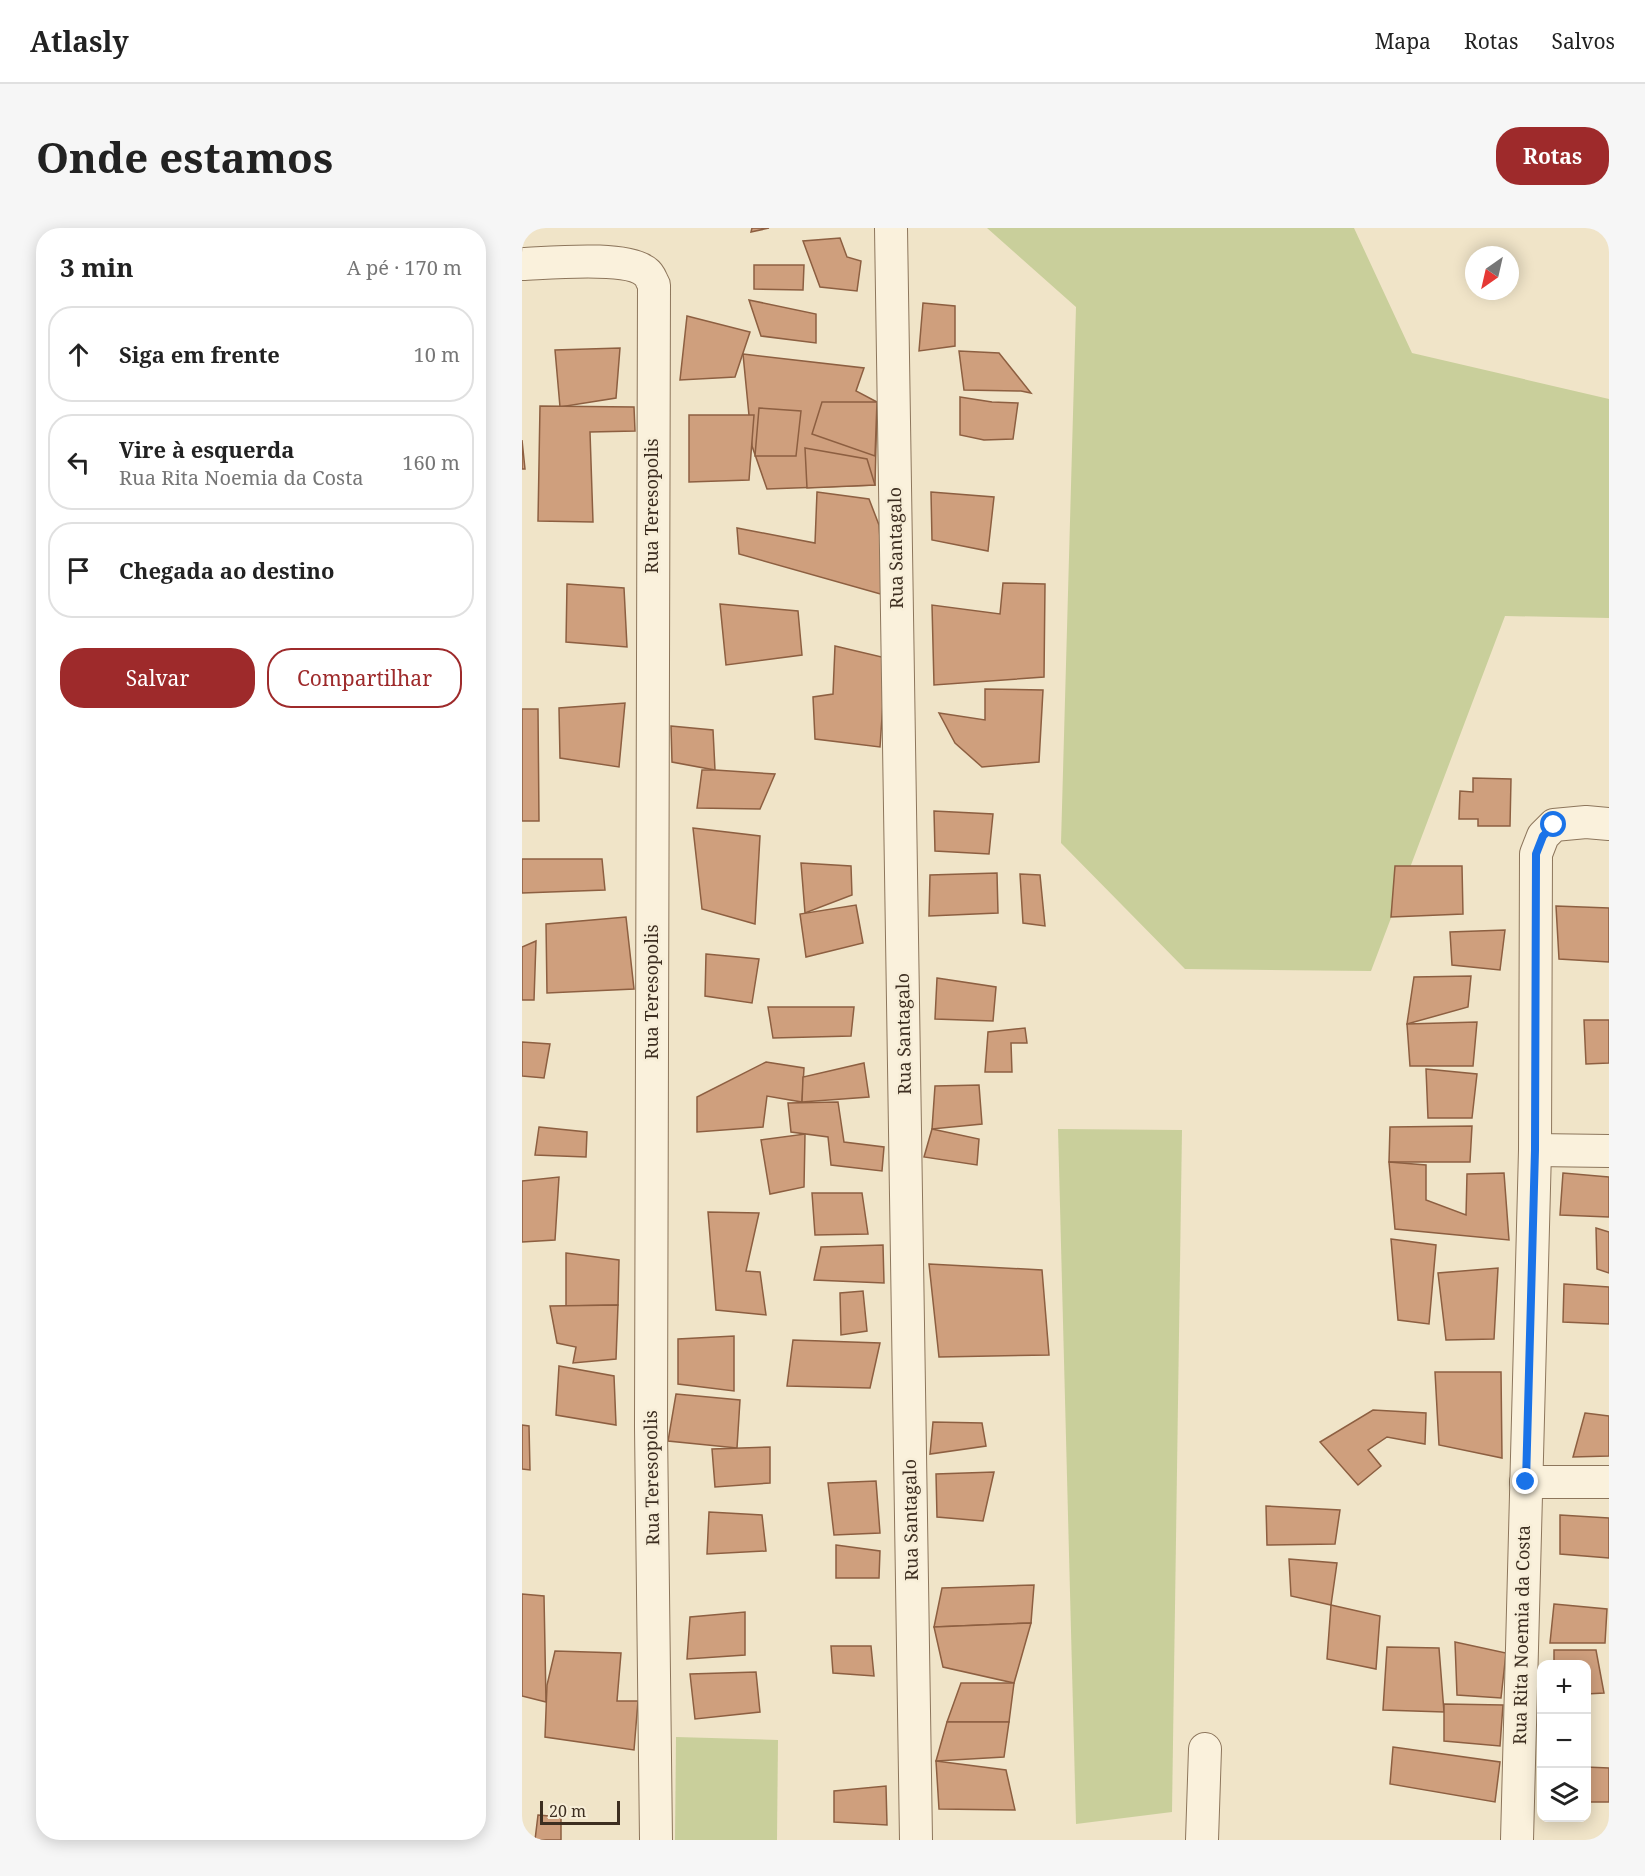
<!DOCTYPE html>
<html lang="pt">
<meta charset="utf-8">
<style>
:root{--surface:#fff;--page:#f6f6f6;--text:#222;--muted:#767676;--line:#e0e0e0;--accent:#9e2a2b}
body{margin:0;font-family:"Noto Serif",serif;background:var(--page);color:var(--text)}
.controls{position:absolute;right:18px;bottom:18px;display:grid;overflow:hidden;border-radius:12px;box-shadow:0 3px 15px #0003}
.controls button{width:54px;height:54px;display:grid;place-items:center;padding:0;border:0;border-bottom:2px solid var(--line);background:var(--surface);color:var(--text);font:30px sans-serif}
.compass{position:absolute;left:943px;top:18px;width:54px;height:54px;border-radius:50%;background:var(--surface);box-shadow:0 3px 15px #0003;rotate:214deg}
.scale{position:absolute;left:18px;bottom:15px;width:80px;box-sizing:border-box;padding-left:6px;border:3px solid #3d2e20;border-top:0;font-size:16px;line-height:21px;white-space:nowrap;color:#3d2e20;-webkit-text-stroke:4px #f7eed8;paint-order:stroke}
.stop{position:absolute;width:18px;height:18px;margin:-14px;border:4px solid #1a73e8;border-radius:50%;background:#fff}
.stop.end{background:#1a73e8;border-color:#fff;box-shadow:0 2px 6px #0008}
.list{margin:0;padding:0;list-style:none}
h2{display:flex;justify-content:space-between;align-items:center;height:78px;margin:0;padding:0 24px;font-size:26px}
h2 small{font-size:20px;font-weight:400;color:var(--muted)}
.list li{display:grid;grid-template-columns:39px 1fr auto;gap:18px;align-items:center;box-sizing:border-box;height:96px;margin:0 12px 12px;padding:0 12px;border:2px solid var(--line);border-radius:24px}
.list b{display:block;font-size:22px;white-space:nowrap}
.list p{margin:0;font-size:20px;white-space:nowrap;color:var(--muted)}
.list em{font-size:20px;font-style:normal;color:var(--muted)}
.actions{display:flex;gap:12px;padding:18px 24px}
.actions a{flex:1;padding:14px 0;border:2px solid var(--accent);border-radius:24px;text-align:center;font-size:21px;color:var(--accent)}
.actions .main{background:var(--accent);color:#fff}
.icon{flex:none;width:33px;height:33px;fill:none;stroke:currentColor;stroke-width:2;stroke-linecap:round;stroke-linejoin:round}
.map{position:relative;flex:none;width:1087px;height:1612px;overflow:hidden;border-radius:24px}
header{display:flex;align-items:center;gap:36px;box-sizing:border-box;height:84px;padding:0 30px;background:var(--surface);border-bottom:2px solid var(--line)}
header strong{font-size:28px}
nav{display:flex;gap:33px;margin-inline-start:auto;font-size:21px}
.intro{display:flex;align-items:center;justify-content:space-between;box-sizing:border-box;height:144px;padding:0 36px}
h1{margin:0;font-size:42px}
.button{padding:15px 27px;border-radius:24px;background:var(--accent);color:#fff;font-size:21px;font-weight:700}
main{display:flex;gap:36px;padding:0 36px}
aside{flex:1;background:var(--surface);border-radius:24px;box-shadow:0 3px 15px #0003}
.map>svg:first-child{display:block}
.green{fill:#c9cf9b}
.building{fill:#cf9f7d;stroke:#8d5f41;stroke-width:1.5}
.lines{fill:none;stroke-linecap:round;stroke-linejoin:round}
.street-casing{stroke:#8d765c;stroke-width:34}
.street{stroke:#faf1dc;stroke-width:32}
.route{stroke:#1a73e8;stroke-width:8}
.labels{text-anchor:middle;stroke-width:5;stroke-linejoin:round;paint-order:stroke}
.street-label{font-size:18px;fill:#3d2e20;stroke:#f7eed8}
</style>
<header>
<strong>Atlasly</strong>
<nav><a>Mapa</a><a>Rotas</a><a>Salvos</a></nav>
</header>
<div class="intro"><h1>Onde estamos</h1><a class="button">Rotas</a></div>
<main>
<aside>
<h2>3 min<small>A pé · 170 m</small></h2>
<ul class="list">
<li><svg class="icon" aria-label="ahead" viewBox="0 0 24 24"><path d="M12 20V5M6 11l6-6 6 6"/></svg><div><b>Siga em frente</b></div><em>10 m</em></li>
<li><svg class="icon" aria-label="left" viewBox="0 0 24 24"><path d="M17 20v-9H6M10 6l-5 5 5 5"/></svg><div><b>Vire à esquerda</b><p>Rua Rita Noemia da Costa</p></div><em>160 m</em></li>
<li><svg class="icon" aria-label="arrive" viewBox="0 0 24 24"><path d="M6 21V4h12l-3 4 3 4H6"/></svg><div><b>Chegada ao destino</b></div></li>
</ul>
<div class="actions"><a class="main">Salvar</a><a>Compartilhar</a></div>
</aside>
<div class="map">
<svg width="1087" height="1612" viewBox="0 0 1087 1612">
<rect width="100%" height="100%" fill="#f0e4c8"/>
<g class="green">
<path d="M465 0H832L890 125 1087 171V390L983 388 849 743 663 741 539 615 554 79Z"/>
<path d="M536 901 660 902 650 1584 554 1596Z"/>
<path d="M154 1509 256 1512 255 1612H153Z"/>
</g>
<g class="building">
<path d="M230 0H247L229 4Z"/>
<path d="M318 10 325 29 339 33 335 63 298 59 281 13Z"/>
<path d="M232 37H282L281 62 232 61Z"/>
<path d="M227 72 294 86V115L239 108Z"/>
<path d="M401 75 433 78V118L397 123Z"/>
<path d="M165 88 228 104 213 149 158 152Z"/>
<path d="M98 120 94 170 38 179 33 122Z"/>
<path d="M437 123 477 125 509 165 499 163 442 162Z"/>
<path d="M221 126 342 140 334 163 355 174 353 257 245 261 230 218Z"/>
<path d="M438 169 470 174 496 175 491 211 462 212 438 207Z"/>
<path d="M300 174H355L353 228 290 206Z"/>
<path d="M18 178 112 179 113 203 68 204 71 294 16 293Z"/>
<path d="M237 180 279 183 274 228H233Z"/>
<path d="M167 187H232L227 252 167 254Z"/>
<path d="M0 212 3 241H0Z"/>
<path d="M283 220 345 231 353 257 285 260Z"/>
<path d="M295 264 347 271 357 297 362 367 217 326 215 300 293 315Z"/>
<path d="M409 264 472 269 466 323 410 312Z"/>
<path d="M481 355 523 356 522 449 412 457 410 377 478 386Z"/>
<path d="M45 356 102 360 105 419 44 414Z"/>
<path d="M198 376 276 383 280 427 204 437Z"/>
<path d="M313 418 364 430 358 519 293 511 291 469 311 466Z"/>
<path d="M463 461 521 462 517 534 460 539 433 515 417 485 463 492Z"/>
<path d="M103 475 97 539 38 530 37 480Z"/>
<path d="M0 481H16L17 593H0Z"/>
<path d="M149 498 191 502 193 542 150 534Z"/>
<path d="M180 542H193L253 546 238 581 175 580Z"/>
<path d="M951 550 989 551 988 598H956V591H937L938 563 951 564Z"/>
<path d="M412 583 471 586 467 626 413 623Z"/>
<path d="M171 600 238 608 233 696 180 681Z"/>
<path d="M0 631H80L83 662 0 665Z"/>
<path d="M279 635 329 638 330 667 283 685Z"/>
<path d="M873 638H940L941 686 869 689Z"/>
<path d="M475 645 476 685 407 688 408 647Z"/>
<path d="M498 646 518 647 523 698 501 695Z"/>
<path d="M334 677 341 715 284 729 278 686Z"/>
<path d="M1034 678 1087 680V734L1037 731Z"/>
<path d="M104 689 112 761 25 765 24 696Z"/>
<path d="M983 702 978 742 930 737 928 704Z"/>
<path d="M14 713 12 772H0V719Z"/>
<path d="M184 726 237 731 230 775 183 768Z"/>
<path d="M949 748 946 779 885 796 892 749Z"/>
<path d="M415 750 474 759 471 793 413 791Z"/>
<path d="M246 779H332L329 808 251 810Z"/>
<path d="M1062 792H1087V835L1064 836Z"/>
<path d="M955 794 951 838H888L885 796Z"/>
<path d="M503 800 505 815H489L490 844H463L466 804Z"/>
<path d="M0 814 28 816 22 850 0 848Z"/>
<path d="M244 834 282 840 280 874 245 868 241 899 175 904V869Z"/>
<path d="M342 835 347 869 280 874 281 849Z"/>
<path d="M904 841 955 846 950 890H906Z"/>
<path d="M457 857 460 896 410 901 413 858Z"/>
<path d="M316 874 322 914 362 919 360 943 309 937 306 909 269 904 266 875Z"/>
<path d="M950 898 948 934H867L868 899Z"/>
<path d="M17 899 65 904 64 929 13 927Z"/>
<path d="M410 901 457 911 455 937 402 929Z"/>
<path d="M283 906 282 959 248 966 239 912Z"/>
<path d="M867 934 904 937V972L944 987 945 946 982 945 987 1012 873 1001Z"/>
<path d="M1041 945 1087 949V989L1038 987Z"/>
<path d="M37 949 33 1012 0 1014V953Z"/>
<path d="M290 965H340L346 1006 293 1007Z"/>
<path d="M186 984 237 985 224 1043 238 1044 244 1087 194 1082Z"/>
<path d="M1074 1000 1087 1004V1045L1075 1041Z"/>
<path d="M869 1011 914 1017 907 1096 876 1092Z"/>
<path d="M361 1017 362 1055 292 1052 299 1019Z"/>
<path d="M44 1025 97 1032 96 1077 44 1078Z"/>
<path d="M407 1036 520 1042 527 1127 417 1129Z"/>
<path d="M976 1040 972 1111 924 1112 916 1045Z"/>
<path d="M1042 1056 1087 1059V1096L1041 1094Z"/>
<path d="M341 1063 345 1103 319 1107 318 1065Z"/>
<path d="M96 1077 94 1131 51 1135 54 1119 35 1115 28 1078Z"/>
<path d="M212 1108V1163L156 1156V1111Z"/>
<path d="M271 1112 358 1115 348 1160 265 1158Z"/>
<path d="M37 1138 92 1148 94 1197 34 1187Z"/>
<path d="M913 1144H979L980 1230 917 1217Z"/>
<path d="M154 1166 218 1172 215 1220 146 1213Z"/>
<path d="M851 1182 904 1185 903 1216 865 1209 846 1222 859 1238 836 1257 798 1214Z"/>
<path d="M1063 1185 1087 1188V1228L1051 1229Z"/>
<path d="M411 1194 460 1195 464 1218 408 1226Z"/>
<path d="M0 1197 7 1198 8 1242 0 1241Z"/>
<path d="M248 1219V1255L193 1259 190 1221Z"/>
<path d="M472 1244 461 1293 415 1289 414 1246Z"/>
<path d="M354 1253 358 1305 312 1307 306 1255Z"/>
<path d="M744 1278 818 1282 813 1316 745 1317Z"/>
<path d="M187 1284 240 1287 244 1323 185 1326Z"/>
<path d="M1038 1287 1087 1290V1330L1038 1326Z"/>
<path d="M314 1317 358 1323 357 1350H314Z"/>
<path d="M767 1331 815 1335 809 1377 769 1368Z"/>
<path d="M512 1357 509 1395 412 1399 420 1360Z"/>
<path d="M0 1366 22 1368 24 1474 0 1468Z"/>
<path d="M1032 1376 1085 1381 1083 1415H1028Z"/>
<path d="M809 1377 858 1388 854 1441 805 1431Z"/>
<path d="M223 1384V1427L165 1431 168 1389Z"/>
<path d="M509 1395 492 1455 421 1439 412 1399Z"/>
<path d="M933 1414 984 1425 979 1470 935 1467Z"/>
<path d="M309 1418H349L352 1448 311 1445Z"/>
<path d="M865 1419 917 1420 922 1484 861 1482Z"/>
<path d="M1032 1422H1074L1082 1465 1064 1466V1436H1032Z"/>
<path d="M33 1423 99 1425 95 1473H116L112 1522 23 1509 25 1457Z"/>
<path d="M234 1444 238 1484 173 1491 168 1446Z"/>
<path d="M439 1455H492L487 1494H425Z"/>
<path d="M922 1476 981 1477 978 1518 922 1513Z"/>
<path d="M425 1494H487L482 1529 414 1533Z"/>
<path d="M871 1519 978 1534 973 1574 868 1556Z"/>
<path d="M414 1533 484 1542 493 1582 417 1581Z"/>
<path d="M1064 1539 1087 1540V1574H1064Z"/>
<path d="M364 1558 365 1597 312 1594V1563Z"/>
<path d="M16 1587 39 1589V1612H13Z"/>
</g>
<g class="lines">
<defs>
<g id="street">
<path d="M369 0 394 1612"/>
<path d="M0 36C27 35 107 27 125 45 128 47 130 54 132 57L129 1199 134 1612"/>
<path d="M1013 922 1087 923"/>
<path d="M1004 1254H1087"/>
<path d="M680 1612 683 1521"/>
<path d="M995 1612 1013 922 1014 626 1021 608 1032 597 1064 594 1087 596"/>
</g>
</defs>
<use href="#street" class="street-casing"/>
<use href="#street" class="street"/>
</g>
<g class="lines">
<path class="route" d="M1004 1254 1013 922 1014 626 1021 608 1032 597"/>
</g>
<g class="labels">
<g class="street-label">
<text transform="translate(130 278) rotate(-90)" y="6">Rua Teresopolis</text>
<text transform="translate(374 320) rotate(-91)" y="6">Rua Santagalo</text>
<text transform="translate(130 764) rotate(-90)" y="6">Rua Teresopolis</text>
<text transform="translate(382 806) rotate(-91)" y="6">Rua Santagalo</text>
<text transform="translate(130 1250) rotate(-91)" y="6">Rua Teresopolis</text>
<text transform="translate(389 1292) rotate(-91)" y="6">Rua Santagalo</text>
<text transform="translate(1000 1407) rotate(-89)" y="6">Rua Rita Noemia da Costa</text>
</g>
</g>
</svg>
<div class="controls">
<button>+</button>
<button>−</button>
<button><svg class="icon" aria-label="layers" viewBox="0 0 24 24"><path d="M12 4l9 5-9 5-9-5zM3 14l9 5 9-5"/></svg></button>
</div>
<svg class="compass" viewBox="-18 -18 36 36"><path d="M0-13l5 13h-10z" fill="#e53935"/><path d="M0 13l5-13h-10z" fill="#767676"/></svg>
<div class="scale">20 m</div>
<div class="stop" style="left:1032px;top:597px"></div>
<div class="stop end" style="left:1004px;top:1254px"></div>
</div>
</main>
